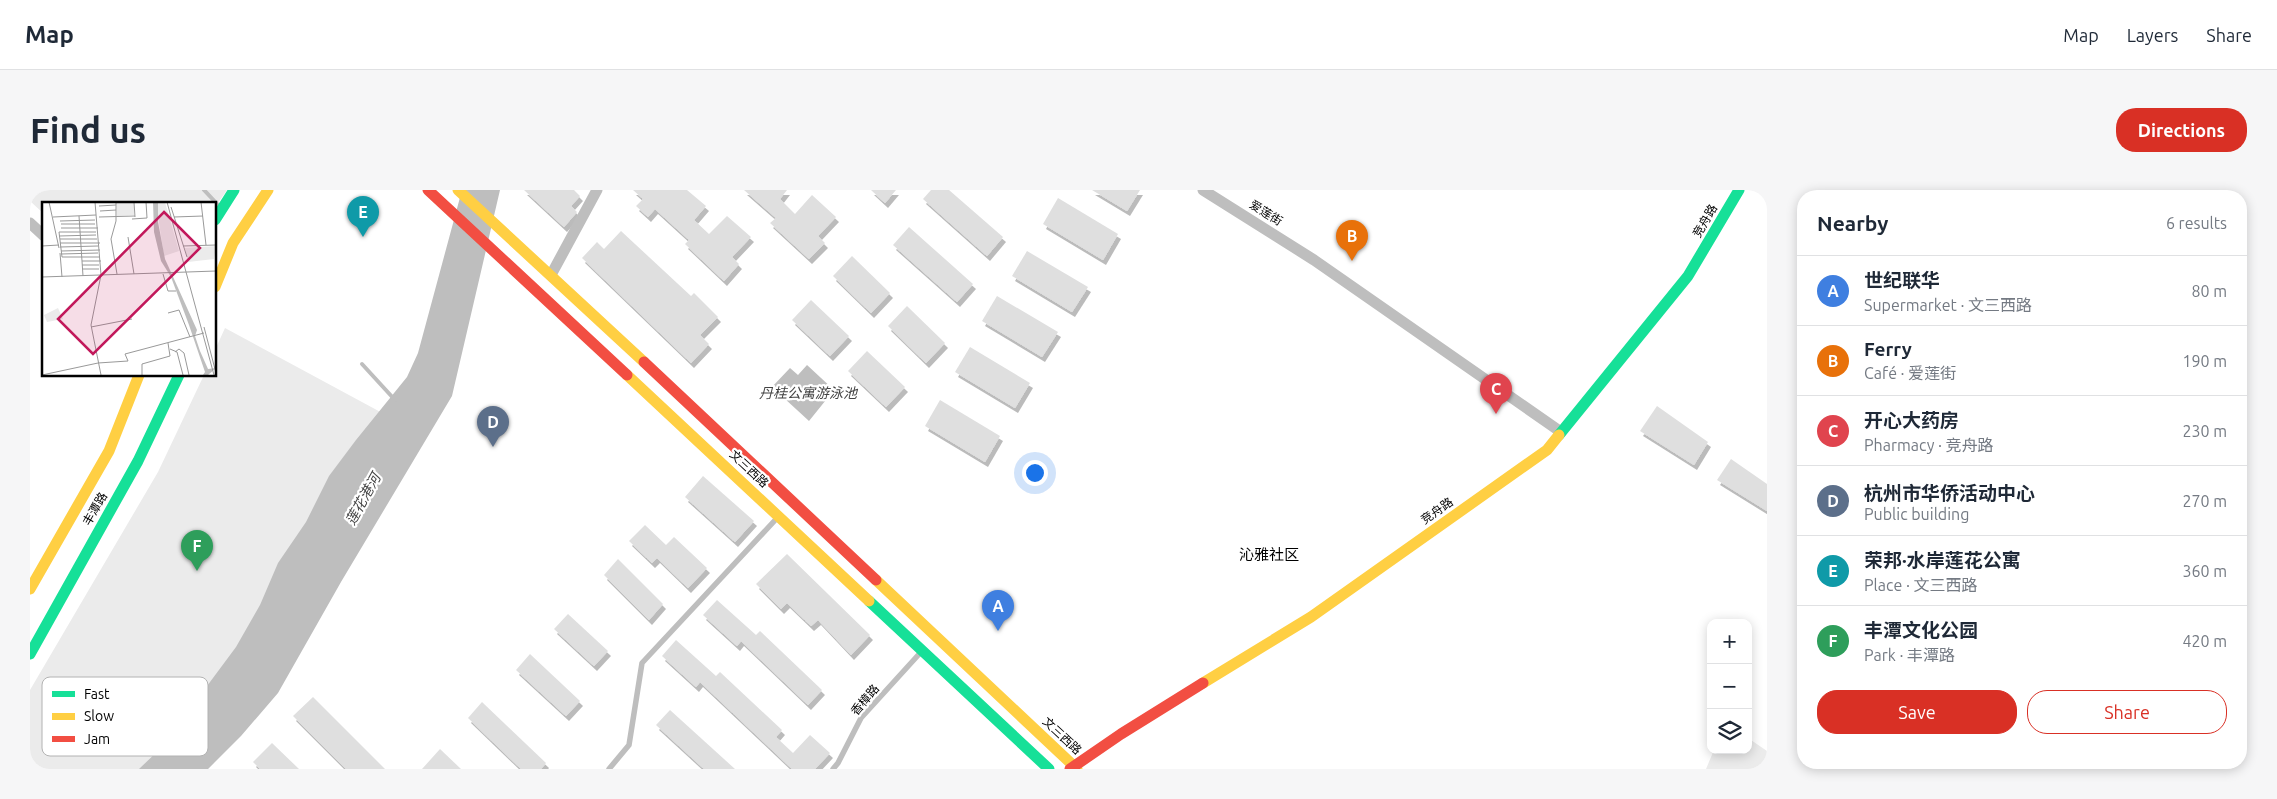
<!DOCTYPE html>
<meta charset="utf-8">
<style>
:root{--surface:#fff;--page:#f6f6f7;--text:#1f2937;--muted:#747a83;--line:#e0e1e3;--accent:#d93025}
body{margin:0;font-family:Ubuntu,"Noto Sans SC",sans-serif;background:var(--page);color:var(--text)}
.controls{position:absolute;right:15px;bottom:15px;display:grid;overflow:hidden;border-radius:10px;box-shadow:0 2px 12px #0003}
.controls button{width:45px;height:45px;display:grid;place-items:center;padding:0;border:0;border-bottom:1px solid var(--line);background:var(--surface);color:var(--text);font:25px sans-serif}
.you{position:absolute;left:1004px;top:282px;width:18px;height:18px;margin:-12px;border:4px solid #fff;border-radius:50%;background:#1a73e8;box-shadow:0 0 0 8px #1a73e833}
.badge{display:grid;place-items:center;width:32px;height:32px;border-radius:50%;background:var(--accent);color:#fff;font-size:16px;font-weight:700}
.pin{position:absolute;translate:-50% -41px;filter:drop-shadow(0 1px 2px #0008)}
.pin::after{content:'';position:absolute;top:26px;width:18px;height:15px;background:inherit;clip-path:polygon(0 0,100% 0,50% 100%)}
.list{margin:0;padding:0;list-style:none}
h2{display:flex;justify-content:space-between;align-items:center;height:65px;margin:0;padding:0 20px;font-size:21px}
h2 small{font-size:16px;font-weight:400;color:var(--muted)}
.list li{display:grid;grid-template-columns:32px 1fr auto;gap:15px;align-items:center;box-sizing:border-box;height:70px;padding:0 20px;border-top:1px solid var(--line)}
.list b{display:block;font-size:19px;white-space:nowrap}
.list p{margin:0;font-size:16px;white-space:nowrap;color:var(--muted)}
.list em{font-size:16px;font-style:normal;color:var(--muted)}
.actions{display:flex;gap:10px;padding:15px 20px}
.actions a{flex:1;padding:11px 0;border:1px solid var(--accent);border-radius:20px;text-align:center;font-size:18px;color:var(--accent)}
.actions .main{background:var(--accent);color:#fff}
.icon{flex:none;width:28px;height:28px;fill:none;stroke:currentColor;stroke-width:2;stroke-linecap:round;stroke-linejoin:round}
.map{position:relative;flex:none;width:1737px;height:579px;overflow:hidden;border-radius:20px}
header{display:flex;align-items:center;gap:30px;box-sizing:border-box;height:70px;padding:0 25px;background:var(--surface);border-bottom:1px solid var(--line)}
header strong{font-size:24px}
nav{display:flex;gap:28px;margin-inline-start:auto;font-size:18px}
.intro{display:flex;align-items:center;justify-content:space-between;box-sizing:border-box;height:120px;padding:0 30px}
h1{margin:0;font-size:35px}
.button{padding:12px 22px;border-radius:20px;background:var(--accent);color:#fff;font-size:18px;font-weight:700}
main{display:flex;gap:30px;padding:0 30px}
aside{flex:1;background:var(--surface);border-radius:20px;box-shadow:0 2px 12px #0003}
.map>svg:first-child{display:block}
.green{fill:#ebebeb}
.water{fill:#bebebe}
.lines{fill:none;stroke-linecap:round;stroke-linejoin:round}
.stream{stroke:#bebebe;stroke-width:4}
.building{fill:#dfdfdf;filter:url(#shadow)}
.lane{stroke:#bebebe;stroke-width:5.5}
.street{stroke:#bebebe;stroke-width:11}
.fast{stroke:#16e098;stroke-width:11}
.slow{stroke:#ffcf43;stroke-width:11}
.jam{stroke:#f24e42;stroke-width:11}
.labels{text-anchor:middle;stroke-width:4.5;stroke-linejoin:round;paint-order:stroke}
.street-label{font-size:12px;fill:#000;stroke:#fff}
.water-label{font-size:14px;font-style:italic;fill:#434343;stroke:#fff}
.quarter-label{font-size:15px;fill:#000;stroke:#fff}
.inset-road{fill:none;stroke:#999;stroke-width:1}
.view{fill:#c2185b;fill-opacity:0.15;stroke:#c2185b;stroke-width:2.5}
.inset-edge{fill:none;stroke:#000;stroke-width:2.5}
.key{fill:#fff;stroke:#b2b2b2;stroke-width:1}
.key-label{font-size:14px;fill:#000}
</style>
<header>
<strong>Map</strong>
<nav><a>Map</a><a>Layers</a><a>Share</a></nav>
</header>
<div class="intro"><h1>Find us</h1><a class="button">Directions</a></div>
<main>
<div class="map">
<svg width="1737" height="579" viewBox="0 0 1737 579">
<defs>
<filter id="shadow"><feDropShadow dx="3" dy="5" stdDeviation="0" flood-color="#0004"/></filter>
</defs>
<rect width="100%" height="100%" fill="#fff"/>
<g class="green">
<path d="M0 0H197L185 17V14H14V24L0 11Z"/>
<path d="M195 138 356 225 206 481 120 579H0V500L128 282 174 185H185V160Z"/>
<path d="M1718 548 1737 561V579H1676L1684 560H1718Z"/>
</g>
<g class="water">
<path d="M432 0H470L422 206 311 392 248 503 211 546 178 579H109L131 558 206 457 230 415 248 373 276 332 299 286 326 250 377 187 388 163Z"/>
<path d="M777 175 804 200 779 231 742 197 760 178 768 185Z"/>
</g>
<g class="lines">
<g class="stream">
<path d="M174 0 189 16"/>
<path d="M332 174 365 210"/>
</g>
</g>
<g class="building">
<path d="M494 0H544L550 6 541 16 547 22 534 37Z"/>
<path d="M603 0H657L676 16 664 30 679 44 697 26 721 47 702 67 709 74 694 91 655 54 659 50 625 19 618 27 606 16 613 9Z"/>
<path d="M714 0H757L750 9 765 24 782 5 806 27 788 46 795 53 779 69 740 33 746 28Z"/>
<path d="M841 0H866L855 13Z"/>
<path d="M901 0H919L973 47 957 66 893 9Z"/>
<path d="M1062 0H1110L1097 21Z"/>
<path d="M1028 8 1088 44 1073 70 1013 34Z"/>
<path d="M879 37 943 94 927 112 863 55Z"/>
<path d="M591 41 661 106 664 103 688 127 670 145 679 154 661 173 552 68 567 52 574 59Z"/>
<path d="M997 61 1058 97 1042 122 982 86Z"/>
<path d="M822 66 860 103 841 123 803 86Z"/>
<path d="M967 106 1028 142 1012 167 952 131Z"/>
<path d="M781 110 819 146 800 166 762 130Z"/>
<path d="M877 116 915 153 896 173 858 136Z"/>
<path d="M940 157 1000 193 985 218 925 182Z"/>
<path d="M837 161 875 197 856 217 818 181Z"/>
<path d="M910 210 970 246 955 272 895 236Z"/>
<path d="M1627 216 1678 252 1664 275 1610 241Z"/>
<path d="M1701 269 1737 294V321L1687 290Z"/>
<path d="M673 286 724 331 705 352 655 307Z"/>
<path d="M615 335 636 355 644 347 677 378 658 398 627 368 622 373 599 351Z"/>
<path d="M757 364 840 445 821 465 788 430 781 436 757 413 751 419 726 394Z"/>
<path d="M588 369 633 414 619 430 574 385Z"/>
<path d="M687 410 726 445 730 441 792 500 778 515 711 451 707 456 673 425Z"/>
<path d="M538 424 578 461 564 476 524 439Z"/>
<path d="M646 450 686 486 690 482 752 540 746 547 763 563 780 545 800 563 785 579H762L670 492 666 497 632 466Z"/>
<path d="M500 464 550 511 536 526 486 480Z"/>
<path d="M283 507 355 579H316L263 526Z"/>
<path d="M452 512 516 573 511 579H491L438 528Z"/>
<path d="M640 520 705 579H674L626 535Z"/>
<path d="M242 553 269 579H230L223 572Z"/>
<path d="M410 559 431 579H392Z"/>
</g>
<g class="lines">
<g class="lane">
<path d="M579 579 599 555 612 473 748 327"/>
<path d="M803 579 808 573 831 528 891 462"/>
</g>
<g class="street">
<path d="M1173 0 1284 70 1531 242"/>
<path d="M0 33 14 46"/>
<path d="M521 85 567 0"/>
</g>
<g class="fast">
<path d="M185 30 204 0"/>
<path d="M1529 245 1658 86 1709 0"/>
<path d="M839 411 1019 579"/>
<path d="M0 464 108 271 149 185"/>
</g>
<g class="slow">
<path d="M428 0 614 172"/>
<path d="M185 97 203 53 238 0"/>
<path d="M597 185 839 411"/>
<path d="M846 390 1047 579"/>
<path d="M0 399 79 261 109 185"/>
<path d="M1173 493 1281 427 1517 260 1529 245"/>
</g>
<g class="jam">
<path d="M398 0 597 185"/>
<path d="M614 172 846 390"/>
<path d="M1040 579 1091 544 1173 493"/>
</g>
</g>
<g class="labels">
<g class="street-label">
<text transform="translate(1236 23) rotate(32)" y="4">爱莲街</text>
<text transform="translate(1675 31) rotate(-60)" y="4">竞舟路</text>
<text transform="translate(719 279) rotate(43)" y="4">文三西路</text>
<text transform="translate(65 319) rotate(-60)" y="4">丰潭路</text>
<text transform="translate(1407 321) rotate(-35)" y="4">竞舟路</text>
<text transform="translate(835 510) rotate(-50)" y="4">香樟路</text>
<text transform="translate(1032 546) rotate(43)" y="4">文三西路</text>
</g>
<g class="water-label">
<text x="778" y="208">丹桂公寓游泳池</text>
<text transform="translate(333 309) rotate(-61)" y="5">莲花港河</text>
</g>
<g class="quarter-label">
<text x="1239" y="370">沁雅社区</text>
</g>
</g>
<g transform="translate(12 12)">
<rect width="174" height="174" fill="#fff"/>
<path d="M74 0H92V13L75 14ZM114 0H123L137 49 122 54ZM174 44 172 57 146 60 143 46ZM16 106 21 117 5 120 2 113Z" fill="#ebebeb"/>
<path d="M111 0H116V20L123 57 155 128 153 134 158 149 166 167 174 166 166 173H161L163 170 147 123 129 75 119 59 112 30Z" fill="#bebebe"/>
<path class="inset-road" d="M7 0 17 46M53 0 59 73 49 123 59 173M74 0V19L69 37 75 72M92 0 93 15M125 0 172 173M159 0 164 43M57 4 74 3M129 5 145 55M58 9 74 8M37 14 41 74M11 15 54 13M57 15 93 14M132 15 161 14M90 17 105 16 104 0M18 19 53 18M19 22H53M19 26H56M54 30H17L20 55H57M17 34 54 33M86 35 92 72M18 37H55M18 41H58M0 44 17 43M141 44 174 43M18 45 56 44M19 49 58 48M18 51 20 75M19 52 56 51M40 59H59M40 63H57M41 67H57M121 72 126 89H134M0 75 174 69M126 111 137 108 148 135M49 125 90 117M162 125 174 171M128 147 135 150 141 173M133 150 137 147 142 151 147 173M0 173 56 161 86 159 83 152 162 131M100 173V162L128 154 126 141"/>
<path class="view" d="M122 10 158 46 51 152 16 117Z"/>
<rect width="174" height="174" class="inset-edge"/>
</g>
<rect x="12" y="487" width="166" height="79" rx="8" class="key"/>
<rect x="22" y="501" width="23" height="6" fill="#16e098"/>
<rect x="22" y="523" width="23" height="7" fill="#ffcf43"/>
<rect x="22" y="546" width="23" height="6" fill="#f24e42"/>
<g class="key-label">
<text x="54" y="509">Fast</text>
<text x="54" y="531">Slow</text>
<text x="54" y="554">Jam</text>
</g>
</svg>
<div class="controls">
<button>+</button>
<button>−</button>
<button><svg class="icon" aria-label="layers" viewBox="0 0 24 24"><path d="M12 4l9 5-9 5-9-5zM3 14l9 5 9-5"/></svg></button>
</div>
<div class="you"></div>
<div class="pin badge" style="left:968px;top:441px;background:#3f7fe0">A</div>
<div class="pin badge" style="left:1322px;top:71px;background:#e8710a">B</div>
<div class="pin badge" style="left:1466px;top:224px;background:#e0444e">C</div>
<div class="pin badge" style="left:463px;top:257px;background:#5c6f8a">D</div>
<div class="pin badge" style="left:333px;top:47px;background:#0f9aa8">E</div>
<div class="pin badge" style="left:167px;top:381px;background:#2e9e5b">F</div>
</div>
<aside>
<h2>Nearby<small>6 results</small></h2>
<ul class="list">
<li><span class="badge" style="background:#3f7fe0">A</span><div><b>世纪联华</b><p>Supermarket · 文三西路</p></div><em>80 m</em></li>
<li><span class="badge" style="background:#e8710a">B</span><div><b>Ferry</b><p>Café · 爱莲街</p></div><em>190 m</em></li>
<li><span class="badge" style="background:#e0444e">C</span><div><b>开心大药房</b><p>Pharmacy · 竞舟路</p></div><em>230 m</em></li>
<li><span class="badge" style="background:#5c6f8a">D</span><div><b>杭州市华侨活动中心</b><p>Public building</p></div><em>270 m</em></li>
<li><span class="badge" style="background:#0f9aa8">E</span><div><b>荣邦·水岸莲花公寓</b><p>Place · 文三西路</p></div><em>360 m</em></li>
<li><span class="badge" style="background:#2e9e5b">F</span><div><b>丰潭文化公园</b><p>Park · 丰潭路</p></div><em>420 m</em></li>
</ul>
<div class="actions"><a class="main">Save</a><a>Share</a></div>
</aside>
</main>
